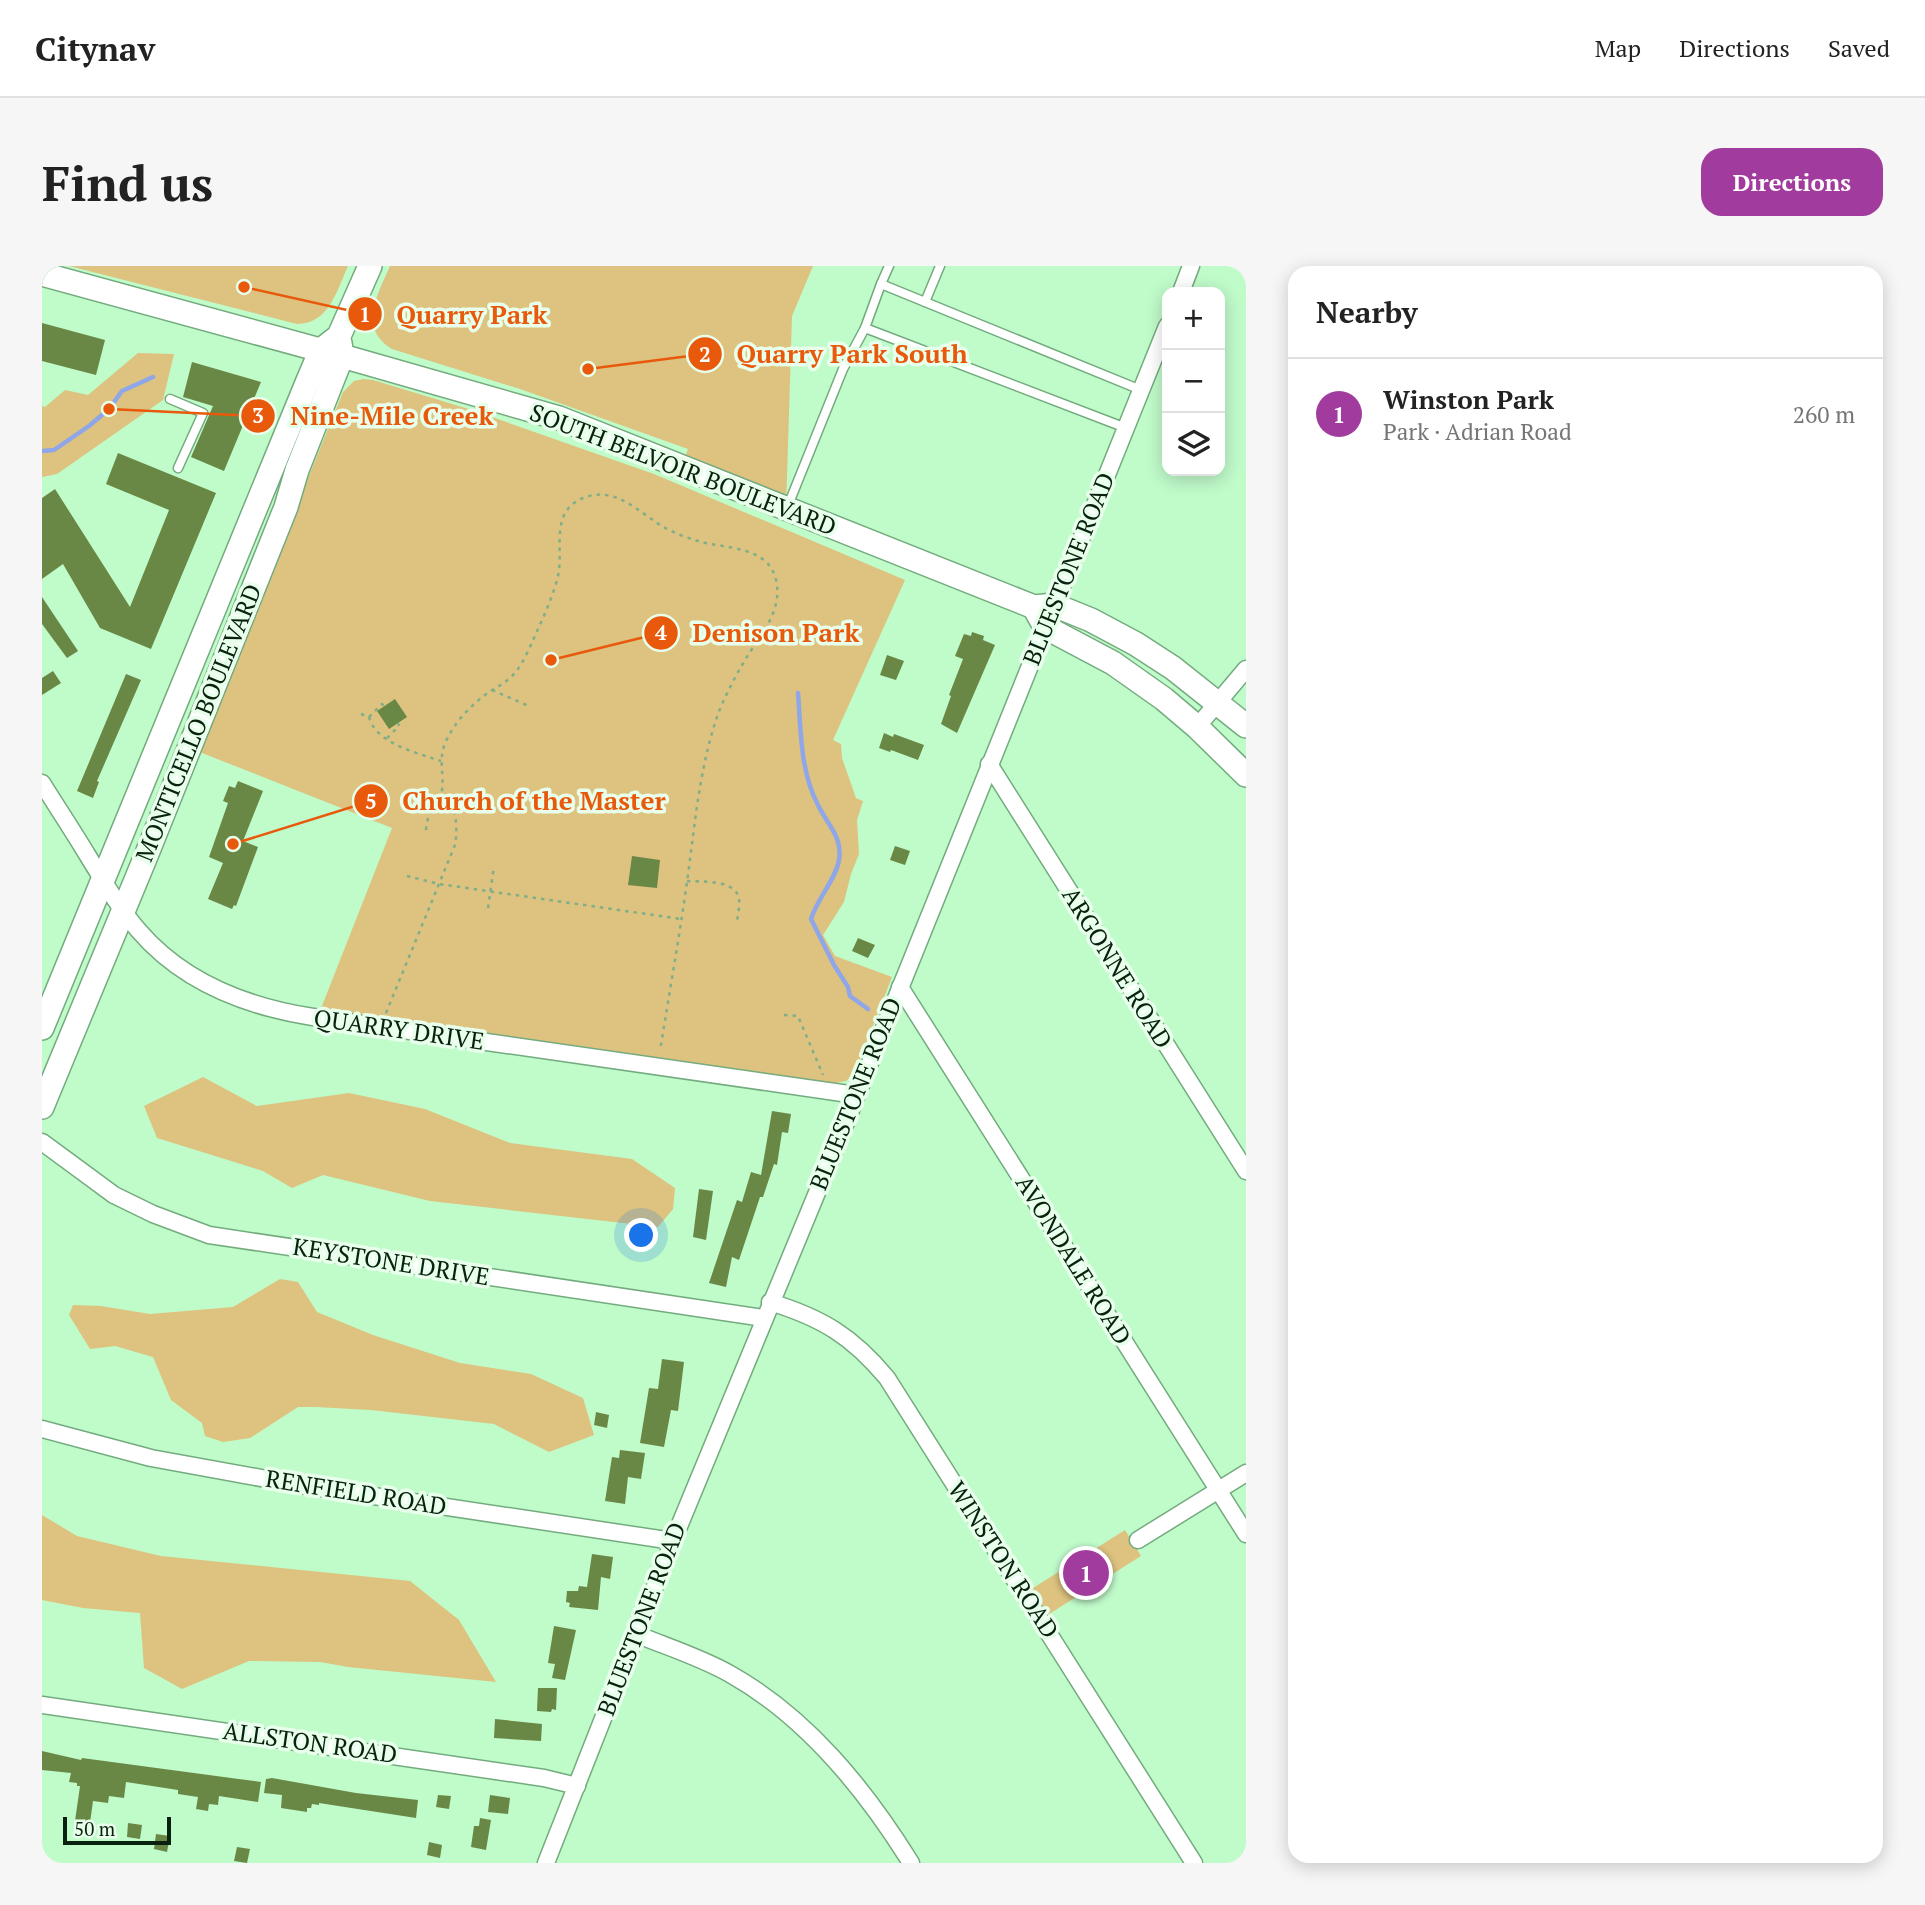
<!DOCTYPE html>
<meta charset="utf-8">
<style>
:root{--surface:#fff;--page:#f6f6f6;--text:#222;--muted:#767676;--line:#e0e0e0;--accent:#a23b9e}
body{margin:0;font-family:"PT Serif",serif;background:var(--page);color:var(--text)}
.controls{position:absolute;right:21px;top:21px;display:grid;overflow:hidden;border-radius:14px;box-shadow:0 4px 18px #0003}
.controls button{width:63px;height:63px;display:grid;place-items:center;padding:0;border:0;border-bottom:2px solid var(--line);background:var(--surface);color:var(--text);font:35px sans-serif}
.scale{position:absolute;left:21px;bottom:18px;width:108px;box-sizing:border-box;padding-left:7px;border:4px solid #0a2110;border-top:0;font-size:19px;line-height:24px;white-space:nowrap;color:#0a2110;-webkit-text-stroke:5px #e7ffeb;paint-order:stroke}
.you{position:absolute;left:600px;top:970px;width:24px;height:24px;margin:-18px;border:5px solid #fff;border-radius:50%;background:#1a73e8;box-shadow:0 0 0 10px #1a73e833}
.badge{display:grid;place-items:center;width:46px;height:46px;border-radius:50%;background:var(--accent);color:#fff;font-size:23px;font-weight:700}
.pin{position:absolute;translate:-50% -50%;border:4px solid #fff;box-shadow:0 2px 7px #0006}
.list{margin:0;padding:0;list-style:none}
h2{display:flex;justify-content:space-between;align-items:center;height:91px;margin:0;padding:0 28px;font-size:30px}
h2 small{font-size:23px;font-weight:400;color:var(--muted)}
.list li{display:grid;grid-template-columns:46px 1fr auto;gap:21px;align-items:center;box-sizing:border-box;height:112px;padding:0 28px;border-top:2px solid var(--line)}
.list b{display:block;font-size:26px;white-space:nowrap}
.list p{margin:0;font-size:23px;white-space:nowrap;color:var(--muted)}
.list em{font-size:23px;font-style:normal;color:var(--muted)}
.icon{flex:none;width:38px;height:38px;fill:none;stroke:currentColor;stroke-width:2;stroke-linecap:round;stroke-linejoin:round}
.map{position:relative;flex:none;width:1204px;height:1597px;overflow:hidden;border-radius:21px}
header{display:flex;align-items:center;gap:42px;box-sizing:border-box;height:98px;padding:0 35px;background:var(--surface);border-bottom:2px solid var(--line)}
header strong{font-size:33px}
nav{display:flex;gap:38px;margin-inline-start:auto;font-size:24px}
.intro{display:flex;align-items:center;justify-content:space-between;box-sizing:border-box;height:168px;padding:0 42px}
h1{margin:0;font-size:49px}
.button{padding:18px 32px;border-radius:21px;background:var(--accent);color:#fff;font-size:24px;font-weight:700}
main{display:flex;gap:42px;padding:0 42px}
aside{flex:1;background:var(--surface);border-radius:21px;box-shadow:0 4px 18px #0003}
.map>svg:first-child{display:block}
.green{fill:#ddc37f}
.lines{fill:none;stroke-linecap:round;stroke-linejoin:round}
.stream{stroke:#8fa6e8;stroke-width:4.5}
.building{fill:#698845}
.lane-casing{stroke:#73ab7e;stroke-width:11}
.street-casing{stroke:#73ab7e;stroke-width:19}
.secondary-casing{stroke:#73ab7e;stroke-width:26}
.path{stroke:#80ae88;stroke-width:2.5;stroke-dasharray:3.5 5;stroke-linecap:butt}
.lane{stroke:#fff;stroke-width:8}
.street{stroke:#fff;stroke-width:16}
.secondary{stroke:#fff;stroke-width:23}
.labels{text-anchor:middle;stroke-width:7;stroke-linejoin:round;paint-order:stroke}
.street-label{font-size:24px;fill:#0a2110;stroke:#e7ffeb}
.leader{fill:none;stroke:#e8590c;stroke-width:2.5}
.callout-dot{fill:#e8590c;stroke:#e7ffeb;stroke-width:2.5}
.mark-label{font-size:21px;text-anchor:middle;font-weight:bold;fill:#fff}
.callout-label{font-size:26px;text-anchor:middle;font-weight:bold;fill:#e8590c;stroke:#e7ffeb;stroke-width:7;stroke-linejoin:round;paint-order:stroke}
</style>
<header>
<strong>Citynav</strong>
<nav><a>Map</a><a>Directions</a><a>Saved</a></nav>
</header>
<div class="intro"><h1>Find us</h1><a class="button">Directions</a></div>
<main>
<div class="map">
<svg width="1204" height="1597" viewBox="0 0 1204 1597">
<rect width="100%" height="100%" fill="#c0fbca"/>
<g class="green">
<path d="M27 0H306C295 24 287 58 255 58Z"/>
<path d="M348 0H771L750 50 744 243 639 201 646 183 478 123 350 83C315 62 336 28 348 0Z"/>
<path d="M96 87 132 88 121 134 15 208 0 211V140L3 141 23 124 46 129Z"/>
<path d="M321 113 331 114 430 144 612 208 863 314 791 474 799 478 800 492 814 532 821 535 815 554 817 588 809 608 802 636 781 669 793 690 850 711 813 806 804 815 788 818 278 745 350 562 155 485 301 126 312 115Z"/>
<path d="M161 811 215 840 307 827 383 843 468 877 590 893 633 922 631 943 616 961 388 935 281 909 250 922 221 905 115 872 102 840Z"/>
<path d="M238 1013 256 1016 275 1046 331 1069 418 1097 489 1108 541 1132 552 1169 507 1186 452 1158 329 1144 274 1141H256L208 1172 181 1176 163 1170 160 1157 129 1134 111 1091 73 1080 48 1083 27 1049 31 1039 59 1040 108 1048 191 1041Z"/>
<path d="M0 1249 35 1270 119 1290 368 1315 417 1354 454 1416 306 1401 278 1396 207 1395 140 1423 102 1402 98 1347 41 1342 0 1334Z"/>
<path d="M1083 1264 1099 1290 1004 1350 988 1324Z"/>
</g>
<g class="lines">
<g class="stream">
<path d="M0 185 12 184 47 160 67 143 80 125 111 111"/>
<path d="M756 427C759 465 758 505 776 539 785 558 801 571 797 594 794 613 775 633 769 653L792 699 806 721 808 730 826 743"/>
</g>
</g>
<g class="building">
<path d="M0 57 63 74 54 109 0 95Z"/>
<path d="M150 96 219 116 182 205 149 191 171 140 141 131Z"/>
<path d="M76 187 174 227 109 383 58 362 21 298 0 313V232L13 223 88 341 127 244 64 218Z"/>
<path d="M0 331 36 385 25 392 0 358Z"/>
<path d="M930 366 942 370 941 374 953 379 915 467 899 458 909 430 907 429 921 393 913 390 922 368 929 370Z"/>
<path d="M845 389 862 395 854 414 838 409Z"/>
<path d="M11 405 19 417 0 429V412Z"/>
<path d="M84 408 99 414 55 515 57 516 51 532 35 525Z"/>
<path d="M353 433 365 451 347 463 335 445Z"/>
<path d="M842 467 851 471 852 468 882 479 876 494 849 484 848 486 837 482Z"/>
<path d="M196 515 221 525 201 575 216 581 194 640 192 639 190 643 166 633 181 597 167 591 186 537 181 535 187 520 193 522Z"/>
<path d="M853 580 868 585 863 599 848 594Z"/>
<path d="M590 590 618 594 615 622 586 619Z"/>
<path d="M816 672 833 679 826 692 810 685Z"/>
<path d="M730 845 749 848 746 867 740 866 735 899 732 898 721 931H718L697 994 690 991 684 1021 667 1017 695 934 700 936 709 906 719 909Z"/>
<path d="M657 923 671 925 664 974 651 971Z"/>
<path d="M620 1093 642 1096 636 1145 629 1144 622 1181 598 1177 607 1122 616 1123Z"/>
<path d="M554 1146 567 1149 565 1162 552 1159Z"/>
<path d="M578 1184 603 1187 599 1213 586 1211 583 1238 563 1235 570 1191 577 1192Z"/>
<path d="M550 1288 571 1291 568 1313 559 1311 556 1344 527 1341 528 1337 524 1336 525 1325H536L537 1320 545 1321Z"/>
<path d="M512 1360 534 1364 523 1414 510 1412 513 1398 506 1397Z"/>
<path d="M496 1422H515L514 1444 510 1443 509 1446 495 1445Z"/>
<path d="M453 1453 500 1458 499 1475 452 1472Z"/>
<path d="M0 1485 39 1494 40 1492 219 1516 216 1536 177 1530 176 1539 167 1538 166 1545 154 1543 156 1531 136 1528V1524L84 1516 82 1532 67 1530 66 1537 51 1535 48 1557 33 1555 38 1520H35V1517L27 1516 29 1507 0 1504Z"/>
<path d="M230 1512 314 1527 376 1534 374 1552 277 1537V1539L270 1538 269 1542H265V1546L239 1542 240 1529 222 1527 224 1513Z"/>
<path d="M396 1529 409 1530 407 1543 394 1541Z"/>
<path d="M448 1529 468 1532 466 1548 446 1546Z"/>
<path d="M438 1552 449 1554 444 1584 429 1581 432 1560H437Z"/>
<path d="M86 1557 100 1559 98 1573 85 1571Z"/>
<path d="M114 1568 128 1570 125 1586 112 1583Z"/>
<path d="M387 1576 400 1579 398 1592 385 1589Z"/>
<path d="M195 1581 208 1583 205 1597 192 1595Z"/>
</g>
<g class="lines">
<defs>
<g id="lane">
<path d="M839 18 847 0"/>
<path d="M883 36 898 0"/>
<path d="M128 133 161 147 136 202"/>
<path d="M1084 162 823 62 839 18 1099 124"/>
<path d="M745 242 801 103 823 62"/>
</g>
<g id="street">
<path d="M1139 26 1149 0"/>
<path d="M1155 461 1204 403"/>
<path d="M947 498 1204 905"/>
<path d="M0 517C15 541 31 565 46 590 62 616 77 642 97 665 141 716 206 741 271 751L814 829"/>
<path d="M858 721 1204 1268"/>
<path d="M0 876 72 929 111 948 167 969 722 1052"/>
<path d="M728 1036C780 1052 810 1070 845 1112L1152 1597"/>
<path d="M0 1163 109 1192 252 1218 631 1275"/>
<path d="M1096 1274 1204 1207"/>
<path d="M594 1368C625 1381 658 1391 688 1408 765 1451 823 1523 869 1597"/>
<path d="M0 1439 502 1512 535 1520"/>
<path d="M504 1597 631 1275 805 854 1125 60"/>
</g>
<g id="secondary">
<path d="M0 8 300 90 517 152 992 341 1012 339 1049 354 1094 378 1131 402 1204 460"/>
<path d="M992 341 1003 361 1071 397 1122 433 1155 461 1204 509"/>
<path d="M0 762 265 117 279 84 297 70 328 0"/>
<path d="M0 841 104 590 244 241 255 204 300 90 298 77"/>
</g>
</defs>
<use href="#lane" class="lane-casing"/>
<use href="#street" class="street-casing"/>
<use href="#secondary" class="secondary-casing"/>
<g class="path">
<path d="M450 424 489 441"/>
<path d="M319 448 327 451C334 478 376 487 399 495"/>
<path d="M327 451 340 438 342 440"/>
<path d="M345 472 357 460 356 457"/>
<path d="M384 564C385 543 399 538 400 524 402 509 397 495 402 480 411 457 428 440 447 426 455 421 463 417 470 410 480 400 486 385 492 372 501 352 511 331 516 310 522 283 507 246 541 232 570 220 593 242 615 257 627 265 642 271 656 275 682 283 726 279 734 314 741 346 718 369 703 394 693 411 683 430 676 448 657 503 653 559 645 616 637 673 627 729 618 785"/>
<path d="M365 610 397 618 639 653"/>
<path d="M645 615C660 616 692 613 697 632 698 639 696 649 695 655"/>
<path d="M446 642 452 600"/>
<path d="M344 747 413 579C416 563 415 538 400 527"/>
<path d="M742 749 756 750 781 809"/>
</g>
<use href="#lane" class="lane"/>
<use href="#street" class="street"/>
<use href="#secondary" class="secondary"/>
</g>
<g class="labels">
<g class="street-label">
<text transform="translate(641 204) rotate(21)" y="8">SOUTH BELVOIR BOULEVARD</text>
<text transform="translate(1027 303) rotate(-68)" y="8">BLUESTONE ROAD</text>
<text transform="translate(157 457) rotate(-68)" y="8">MONTICELLO BOULEVARD</text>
<text transform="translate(1075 702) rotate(58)" y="8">ARGONNE ROAD</text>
<text transform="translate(357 764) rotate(8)" y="8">QUARRY DRIVE</text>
<text transform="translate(814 828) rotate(-68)" y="8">BLUESTONE ROAD</text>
<text transform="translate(1031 994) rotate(58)" y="8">AVONDALE ROAD</text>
<text transform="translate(349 996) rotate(9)" y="8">KEYSTONE DRIVE</text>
<text transform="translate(314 1227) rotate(9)" y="8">RENFIELD ROAD</text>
<text transform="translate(961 1294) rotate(57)" y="8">WINSTON ROAD</text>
<text transform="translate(600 1353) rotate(-69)" y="8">BLUESTONE ROAD</text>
<text transform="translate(268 1477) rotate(8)" y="8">ALLSTON ROAD</text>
</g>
</g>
<path class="leader" d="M202 21L323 48M546 103L663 88M67 143L216 150M509 394L619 367M191 578L329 535"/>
<g class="callout-dot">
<circle cx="202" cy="21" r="7"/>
<circle cx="546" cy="103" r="7"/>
<circle cx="67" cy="143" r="7"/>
<circle cx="509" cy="394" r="7"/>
<circle cx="191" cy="578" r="7"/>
<circle cx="323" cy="48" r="18"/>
<circle cx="663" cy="88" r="18"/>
<circle cx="216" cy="150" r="18"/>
<circle cx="619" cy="367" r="18"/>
<circle cx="329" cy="535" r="18"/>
</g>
<g class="mark-label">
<text x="323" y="56">1</text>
<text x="663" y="96">2</text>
<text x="216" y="157">3</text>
<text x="619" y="374">4</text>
<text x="329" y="543">5</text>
</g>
<g class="callout-label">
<text x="430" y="58">Quarry Park</text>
<text x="810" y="97">Quarry Park South</text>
<text x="350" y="159">Nine-Mile Creek</text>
<text x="734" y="376">Denison Park</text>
<text x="492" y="544">Church of the Master</text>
</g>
</svg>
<div class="controls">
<button>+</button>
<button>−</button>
<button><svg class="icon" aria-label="layers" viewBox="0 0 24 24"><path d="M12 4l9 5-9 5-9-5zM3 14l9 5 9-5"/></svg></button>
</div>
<div class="scale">50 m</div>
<div class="you"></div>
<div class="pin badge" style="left:1044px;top:1307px">1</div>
</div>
<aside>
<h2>Nearby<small></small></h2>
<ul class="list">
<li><span class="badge">1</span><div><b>Winston Park</b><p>Park · Adrian Road</p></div><em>260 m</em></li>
</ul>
</aside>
</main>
